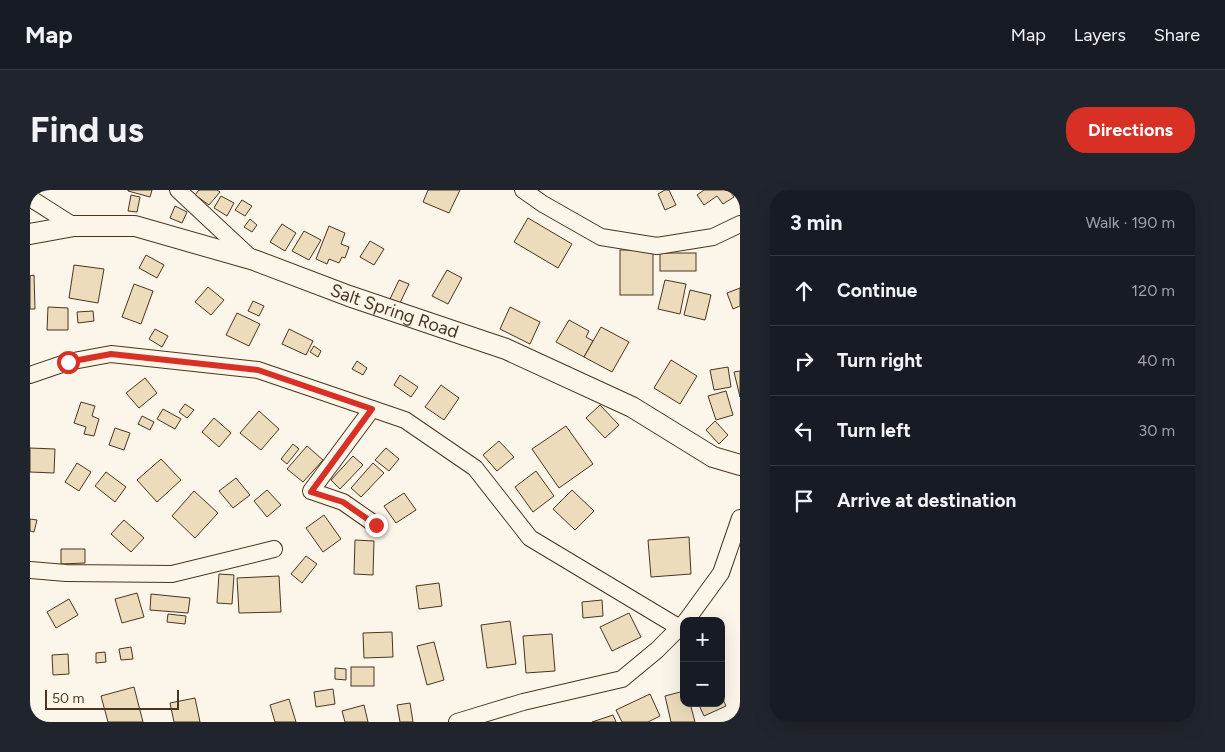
<!DOCTYPE html>
<meta charset="utf-8">
<style>
:root{--surface:#171b24;--page:#20242c;--text:#f1f3f6;--muted:#9ea1a6;--line:#363941;--accent:#d93025}
body{margin:0;font-family:Figtree,sans-serif;background:var(--page);color:var(--text)}
.controls{position:absolute;right:15px;bottom:15px;display:grid;overflow:hidden;border-radius:10px;box-shadow:0 5px 20px #0002}
.controls button{width:45px;height:45px;display:grid;place-items:center;padding:0;border:0;border-bottom:1px solid var(--line);background:var(--surface);color:var(--text);font:25px sans-serif}
.scale{position:absolute;left:15px;bottom:12px;width:134px;box-sizing:border-box;padding-left:5px;border:2px solid #4a3520;border-top:0;font-size:14px;line-height:18px;white-space:nowrap;color:#4a3520;-webkit-text-stroke:4px #fbf6e9;paint-order:stroke}
.stop{position:absolute;width:15px;height:15px;margin:-11px;border:4px solid #d93025;border-radius:50%;background:#fff}
.stop.end{background:#d93025;border-color:#fff;box-shadow:0 1px 5px #0008}
.list{margin:0;padding:0;list-style:none}
h2{display:flex;justify-content:space-between;align-items:center;height:65px;margin:0;padding:0 20px;font-size:21px}
h2 small{font-size:16px;font-weight:400;color:var(--muted)}
.list li{display:grid;grid-template-columns:32px 1fr auto;gap:15px;align-items:center;box-sizing:border-box;height:70px;padding:0 20px;border-top:1px solid var(--line)}
.list b{display:block;font-size:19px;white-space:nowrap}
.list em{font-size:16px;font-style:normal;color:var(--muted)}
.icon{flex:none;width:28px;height:28px;fill:none;stroke:currentColor;stroke-width:2;stroke-linecap:round;stroke-linejoin:round}
.map{position:relative;flex:none;width:710px;height:532px;overflow:hidden;border-radius:20px}
header{display:flex;align-items:center;gap:30px;box-sizing:border-box;height:70px;padding:0 25px;background:var(--surface);border-bottom:1px solid var(--line)}
header strong{font-size:24px}
nav{display:flex;gap:28px;margin-inline-start:auto;font-size:18px}
.intro{display:flex;align-items:center;justify-content:space-between;box-sizing:border-box;height:120px;padding:0 30px}
h1{margin:0;font-size:35px}
.button{padding:12px 22px;border-radius:20px;background:var(--accent);color:#fff;font-size:18px;font-weight:700}
main{display:flex;gap:30px;padding:0 30px}
aside{flex:1;background:var(--surface);border-radius:20px;box-shadow:0 5px 20px #0002}
.map>svg:first-child{display:block}
.building{fill:#ecdcbc;stroke:#4a3520}
.lines{fill:none;stroke-linecap:round;stroke-linejoin:round}
.minor-casing{stroke:#4a3520;stroke-width:18}
.tertiary-casing{stroke:#4a3520;stroke-width:22}
.minor{stroke:#fbf6e9;stroke-width:16}
.tertiary{stroke:#fbf6e9;stroke-width:20}
.route{stroke:#d93025;stroke-width:6}
.labels{text-anchor:middle;stroke-width:4;stroke-linejoin:round;paint-order:stroke}
.street-label{font-size:18px;fill:#4a3520;stroke:#fbf6e9}
</style>
<header>
<strong>Map</strong>
<nav><a>Map</a><a>Layers</a><a>Share</a></nav>
</header>
<div class="intro"><h1>Find us</h1><a class="button">Directions</a></div>
<main>
<div class="map">
<svg width="710" height="532" viewBox="0 0 710 532">
<rect width="100%" height="100%" fill="#fbf6e9"/>
<g class="building">
<path d="M98 0H122L120 7 98 1Z"/>
<path d="M169 0H187L190 2 179 15 165 5Z"/>
<path d="M398 0H430L419 23 393 12Z"/>
<path d="M635 0H639L646 15 635 20 628 4Z"/>
<path d="M674 0H699L704 7 693 14 687 6 674 15 667 5Z"/>
<path d="M101 5 110 7 107 22 98 21Z"/>
<path d="M191 6 204 13 197 26 184 18Z"/>
<path d="M212 10 222 16 215 26 205 20Z"/>
<path d="M145 16 157 22 152 33 140 28Z"/>
<path d="M498 28 542 54 528 78 484 52Z"/>
<path d="M220 29 227 35 222 42 214 37Z"/>
<path d="M252 34 266 43 255 61 240 52Z"/>
<path d="M299 36 315 43 311 54 319 57 315 68 312 67 309 73 299 69 297 74 286 69Z"/>
<path d="M274 41 291 50 279 70 262 61Z"/>
<path d="M340 51 354 59 344 75 330 67Z"/>
<rect x="590" y="60" width="33" height="45"/>
<rect x="630" y="63" width="36" height="18"/>
<path d="M116 65 134 75 127 88 109 78Z"/>
<path d="M44 75 74 79 68 113 39 108Z"/>
<path d="M417 80 432 88 418 114 402 106Z"/>
<path d="M4 85 5 119H0V86Z"/>
<path d="M369 90 379 94 370 113 360 109Z"/>
<path d="M635 90 656 94 650 124 628 119Z"/>
<path d="M104 94 123 101 111 134 92 127Z"/>
<path d="M178 97 194 110 181 125 165 112Z"/>
<path d="M710 98V116L703 119 697 103Z"/>
<path d="M660 100 681 105 675 130 654 125Z"/>
<path d="M223 111 234 116 229 126 218 121Z"/>
<path d="M18 117 38 118V140H17Z"/>
<path d="M480 117 510 132 500 154 470 139Z"/>
<path d="M63 121 64 131 48 133 47 122Z"/>
<path d="M207 123 230 134 219 156 196 145Z"/>
<path d="M539 130 559 141 556 147 563 151 554 167 526 152Z"/>
<path d="M571 137 599 152 582 182 554 167Z"/>
<path d="M125 139 138 146 132 157 119 149Z"/>
<path d="M259 139 283 151 276 165 252 154Z"/>
<path d="M284 156 291 161 288 167 280 162Z"/>
<path d="M641 170 667 186 650 214 624 198Z"/>
<path d="M327 171 337 178 333 185 322 179Z"/>
<path d="M698 177 701 197 684 200 680 180Z"/>
<path d="M710 181V207L704 182Z"/>
<path d="M370 185 388 197 381 207 364 195Z"/>
<path d="M115 188 127 203 109 218 96 203Z"/>
<path d="M411 195 429 208 414 230 395 217Z"/>
<path d="M696 201 703 225 686 230 678 206Z"/>
<path d="M51 212 65 216 62 226 69 229 64 246 54 244 56 237 44 233Z"/>
<path d="M155 214 164 220 157 228 149 222Z"/>
<path d="M570 215 589 235 575 248 556 228Z"/>
<path d="M133 219 151 229 145 239 127 229Z"/>
<path d="M229 221 249 239 231 260 210 243Z"/>
<path d="M112 226 124 232 120 240 108 234Z"/>
<path d="M184 228 201 243 189 257 172 242Z"/>
<path d="M685 231 698 245 689 254 676 240Z"/>
<path d="M536 236 563 274 529 298 502 259Z"/>
<path d="M85 238 100 243 94 260 79 255Z"/>
<path d="M469 251 484 267 467 281 453 265Z"/>
<path d="M263 254 269 259 257 274 251 269Z"/>
<path d="M277 256 293 270 273 292 257 279Z"/>
<path d="M0 258 25 259 24 283 0 282Z"/>
<path d="M356 258 369 269 359 281 345 270Z"/>
<path d="M323 266 333 275 310 299 301 290Z"/>
<path d="M131 269 151 290 127 312 107 290Z"/>
<path d="M47 273 61 282 49 301 35 292Z"/>
<path d="M343 273 354 283 331 307 321 298Z"/>
<path d="M506 281 524 306 503 322 485 297Z"/>
<path d="M76 282 96 297 85 312 65 296Z"/>
<path d="M206 288 220 305 203 318 189 301Z"/>
<path d="M237 300 251 315 237 327 224 311Z"/>
<path d="M542 300 564 321 545 340 523 319Z"/>
<path d="M164 301 188 323 165 348 142 326Z"/>
<path d="M374 303 386 320 366 333 354 316Z"/>
<path d="M294 325 311 349 293 362 276 338Z"/>
<path d="M0 329 7 330 4 342 0 341Z"/>
<path d="M94 330 114 348 101 362 81 344Z"/>
<path d="M659 347 661 384 621 387 618 350Z"/>
<path d="M325 350 344 351 343 385 324 384Z"/>
<path d="M31 359H55V373L31 374Z"/>
<path d="M276 366 287 374 272 393 261 384Z"/>
<path d="M189 384 204 385 202 414 187 413Z"/>
<path d="M249 386 251 422 209 423 207 388Z"/>
<path d="M409 393 412 416 389 419 386 396Z"/>
<path d="M107 403 114 427 92 433 85 409Z"/>
<path d="M121 404 160 408 158 423 120 420Z"/>
<path d="M39 409 48 425 26 438 17 422Z"/>
<path d="M572 410 573 426 553 428 552 412Z"/>
<path d="M599 423 611 447 582 461 570 437Z"/>
<path d="M138 424 156 426 155 434 137 432Z"/>
<path d="M480 431 486 474 457 478 451 435Z"/>
<path d="M362 442 363 467 334 468 333 443Z"/>
<path d="M522 444 525 481 496 483 493 446Z"/>
<path d="M404 452 414 490 397 495 387 456Z"/>
<path d="M101 457 103 469 91 470 89 459Z"/>
<path d="M75 462 76 472 66 473V463Z"/>
<path d="M38 464 39 484 23 485 22 465Z"/>
<rect x="321" y="477" width="23" height="19"/>
<path d="M305 478 316 479V490L305 489Z"/>
<path d="M104 497 113 532H78L71 506Z"/>
<path d="M303 499 305 514 286 517 284 502Z"/>
<path d="M654 501V513H660L665 532H641L635 506Z"/>
<path d="M620 504 630 526 618 532H592L586 520Z"/>
<path d="M691 505 696 516 674 526 668 513H691Z"/>
<path d="M165 508 170 532H144L140 513Z"/>
<path d="M259 509 266 532H245L240 515Z"/>
<path d="M380 513 383 532H370L367 515Z"/>
<path d="M334 515 338 532H315L312 521Z"/>
<path d="M583 525 586 532H562Z"/>
</g>
<g class="lines">
<defs>
<g id="minor">
<path d="M148 0 223 70"/>
<path d="M493 0 513 14 571 47 627 56 683 47 710 34"/>
<path d="M0 8 44 36"/>
<path d="M0 185 38 172 81 164 228 180 375 230 445 278 500 348 650 438"/>
<path d="M342 219 281 301 313 312 346 335"/>
<path d="M0 380 36 383 142 384 244 359"/>
<path d="M656 431 691 383 710 328"/>
<path d="M427 532 493 512 592 489 627 460 654 433"/>
</g>
<g id="tertiary">
<path id="s1" d="M0 44 44 36H105L224 70 319 106 476 159 602 217 683 267 710 275"/>
</g>
</defs>
<use href="#minor" class="minor-casing"/>
<use href="#tertiary" class="tertiary-casing"/>
<use href="#minor" class="minor"/>
<use href="#tertiary" class="tertiary"/>
</g>
<g class="lines">
<path class="route" d="M38 172 81 164 228 180 342 219 281 302 313 312 346 335"/>
</g>
<g class="labels">
<g class="street-label">
<text dy="6" stroke="none"><textPath href="#s1" startOffset="379">Salt Spring Road</textPath></text>
</g>
</g>
</svg>
<div class="controls">
<button>+</button>
<button>−</button>
</div>
<div class="scale">50 m</div>
<div class="stop" style="left:38px;top:172px"></div>
<div class="stop end" style="left:346px;top:335px"></div>
</div>
<aside>
<h2>3 min<small>Walk · 190 m</small></h2>
<ul class="list">
<li><svg class="icon" aria-label="ahead" viewBox="0 0 24 24"><path d="M12 20V5M6 11l6-6 6 6"/></svg><div><b>Continue</b></div><em>120 m</em></li>
<li><svg class="icon" aria-label="right" viewBox="0 0 24 24"><path d="M7 20v-9h11M14 6l5 5-5 5"/></svg><div><b>Turn right</b></div><em>40 m</em></li>
<li><svg class="icon" aria-label="left" viewBox="0 0 24 24"><path d="M17 20v-9H6M10 6l-5 5 5 5"/></svg><div><b>Turn left</b></div><em>30 m</em></li>
<li><svg class="icon" aria-label="arrive" viewBox="0 0 24 24"><path d="M6 21V4h12l-3 4 3 4H6"/></svg><div><b>Arrive at destination</b></div></li>
</ul>
</aside>
</main>
